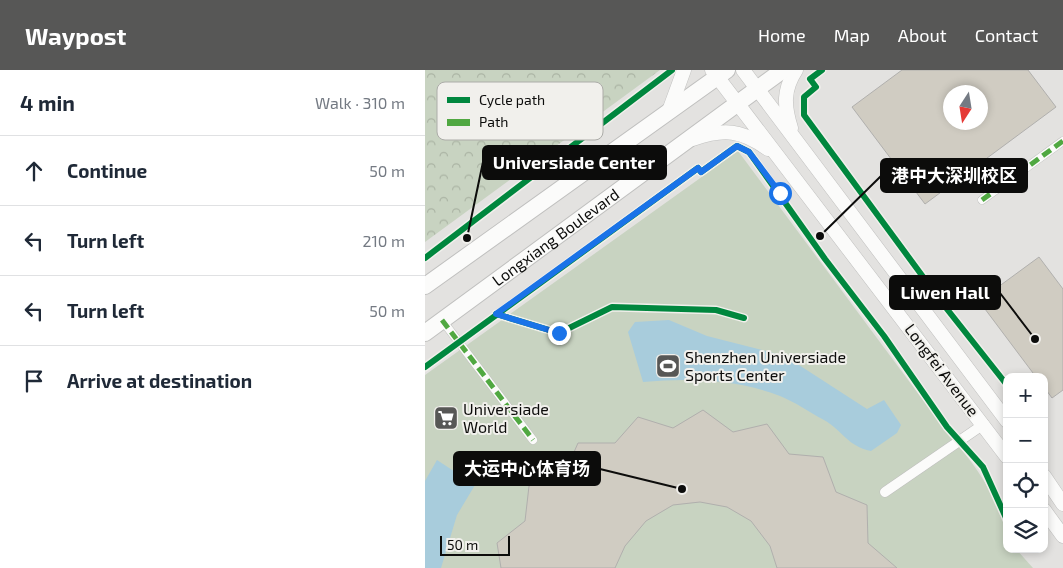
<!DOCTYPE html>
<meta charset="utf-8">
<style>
:root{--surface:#fff;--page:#f6f6f7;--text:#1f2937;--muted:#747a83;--line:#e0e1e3;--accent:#575756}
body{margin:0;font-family:"Exo 2","Noto Sans SC",sans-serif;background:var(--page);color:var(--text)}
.controls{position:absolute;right:15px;bottom:15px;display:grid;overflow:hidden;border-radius:10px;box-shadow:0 2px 8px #0003}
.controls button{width:45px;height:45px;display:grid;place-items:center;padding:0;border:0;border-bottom:1px solid var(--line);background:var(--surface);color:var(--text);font:25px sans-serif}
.compass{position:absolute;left:518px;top:15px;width:45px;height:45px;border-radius:50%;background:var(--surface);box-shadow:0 2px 8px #0003;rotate:192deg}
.scale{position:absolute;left:15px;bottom:12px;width:70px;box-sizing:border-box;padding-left:5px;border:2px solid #0c0c0b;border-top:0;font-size:14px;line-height:18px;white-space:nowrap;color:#0c0c0b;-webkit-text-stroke:4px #f1f0ec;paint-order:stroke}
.stop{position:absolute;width:15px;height:15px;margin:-11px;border:4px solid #1a73e8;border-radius:50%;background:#fff}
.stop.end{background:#1a73e8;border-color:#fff;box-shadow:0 1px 5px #0008}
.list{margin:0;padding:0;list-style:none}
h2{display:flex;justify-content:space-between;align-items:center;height:65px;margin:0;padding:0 20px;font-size:21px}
h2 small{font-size:16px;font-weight:400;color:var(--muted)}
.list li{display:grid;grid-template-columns:32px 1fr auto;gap:15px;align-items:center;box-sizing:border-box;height:70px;padding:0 20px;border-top:1px solid var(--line)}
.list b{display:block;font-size:19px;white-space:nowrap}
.list em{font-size:16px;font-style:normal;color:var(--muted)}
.icon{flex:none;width:28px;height:28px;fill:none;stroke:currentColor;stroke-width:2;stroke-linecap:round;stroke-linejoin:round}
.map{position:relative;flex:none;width:638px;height:498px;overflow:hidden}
header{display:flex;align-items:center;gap:30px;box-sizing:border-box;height:70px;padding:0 25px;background:var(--accent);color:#fff}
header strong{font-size:24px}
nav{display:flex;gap:28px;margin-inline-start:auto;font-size:18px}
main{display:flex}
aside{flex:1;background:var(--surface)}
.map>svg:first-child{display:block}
.forest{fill:url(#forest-crowns)}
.pitch{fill:#c8d3c1}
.water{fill:#a8ccdc}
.building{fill:#d0ccc2;stroke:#b0afad;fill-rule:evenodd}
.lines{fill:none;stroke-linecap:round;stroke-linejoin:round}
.pedestrian-casing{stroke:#c0c0bf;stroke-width:9}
.minor-casing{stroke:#c0c0bf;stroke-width:11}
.secondary-casing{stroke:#c0c0bf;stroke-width:15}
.primary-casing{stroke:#c0c0bf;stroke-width:18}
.pedestrian{stroke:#fbfbfa;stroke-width:8}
.minor{stroke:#fbfbfa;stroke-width:10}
.secondary{stroke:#fbfbfa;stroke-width:14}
.primary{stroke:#fbfbfa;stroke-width:16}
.quiet{stroke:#50a841;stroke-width:5;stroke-dasharray:10 5;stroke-linecap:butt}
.cycleway-casing{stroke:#f1f0ec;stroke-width:9}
.cycleway{stroke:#00873e;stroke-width:6}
.route{stroke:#1a73e8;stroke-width:6}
.labels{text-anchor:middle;stroke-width:4;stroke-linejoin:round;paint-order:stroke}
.street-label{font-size:16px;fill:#0c0c0b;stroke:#f1f0ec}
.poi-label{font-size:16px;fill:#0c0c0b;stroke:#f1f0ec;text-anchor:start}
.key{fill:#f1f0ec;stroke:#acaca8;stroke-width:1}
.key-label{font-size:14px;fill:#0c0c0b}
.leader{fill:none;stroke:#0c0c0b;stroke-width:2}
.callout-dot{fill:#0c0c0b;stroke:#f1f0ec;stroke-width:2}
.callout{fill:#0c0c0b;stroke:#0c0c0b;stroke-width:2}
.callout-label{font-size:18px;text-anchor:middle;font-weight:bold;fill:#fff}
</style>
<header>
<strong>Waypost</strong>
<nav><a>Home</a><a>Map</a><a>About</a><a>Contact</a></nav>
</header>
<main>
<aside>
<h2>4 min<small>Walk · 310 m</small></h2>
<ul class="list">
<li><svg class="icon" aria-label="ahead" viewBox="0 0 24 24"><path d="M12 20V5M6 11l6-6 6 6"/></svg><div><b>Continue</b></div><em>50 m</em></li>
<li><svg class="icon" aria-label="left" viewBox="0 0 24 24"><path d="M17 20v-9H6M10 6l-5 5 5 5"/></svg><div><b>Turn left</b></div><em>210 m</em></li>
<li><svg class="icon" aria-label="left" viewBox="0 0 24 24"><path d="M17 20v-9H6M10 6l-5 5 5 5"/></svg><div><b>Turn left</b></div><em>50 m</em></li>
<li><svg class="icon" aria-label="arrive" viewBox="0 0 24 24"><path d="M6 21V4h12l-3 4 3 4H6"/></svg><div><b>Arrive at destination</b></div></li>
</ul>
</aside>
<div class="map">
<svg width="638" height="498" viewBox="0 0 638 498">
<defs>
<pattern id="forest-crowns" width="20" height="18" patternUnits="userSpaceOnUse" patternTransform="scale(1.25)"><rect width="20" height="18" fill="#c8d3c1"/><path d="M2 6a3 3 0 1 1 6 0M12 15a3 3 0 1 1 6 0" fill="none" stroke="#abb4a4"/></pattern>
</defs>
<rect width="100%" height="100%" fill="#e3e2e0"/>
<path class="forest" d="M0 0H235L0 172Z"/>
<path class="pitch" d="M313 81 521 361C548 392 582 435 582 479H591L608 498H0V305Z"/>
<g class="water">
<path d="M244 250 282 266 360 286 442 339 459 330 476 355 472 363 446 381C422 376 418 361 399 350 384 342 370 332 355 326 311 309 264 308 218 312L203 262 210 252Z"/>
<path d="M12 390 50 415 32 445 16 498H0V411Z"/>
</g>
<g class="building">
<path d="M477 0H603L631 37 500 134 427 37ZM526 22H556V52H526Z"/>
<path d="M614 187 638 219V320L627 328 619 317V307H611L554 231Z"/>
<path d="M278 340 308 362 342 354 364 384 398 387 411 422 442 435 443 473 472 498H352L345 476 326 451 302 437 275 432 248 435 221 451 200 476 190 498H76L72 473 100 451 104 416 139 405 153 373H190L213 347 248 358Z"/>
</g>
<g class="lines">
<defs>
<g id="pedestrian">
<path d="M557 130 638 71"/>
<path d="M17 250 108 370"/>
</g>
<path id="minor" d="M460 422 559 354"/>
<g id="secondary">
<path d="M287 0 582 387"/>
<path d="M318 0 582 351"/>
<path d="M244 41 259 0"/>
<path d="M366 58C359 36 358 20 371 0"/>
<path d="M268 69C299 58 317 60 343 79"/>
<path d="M619 406 638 434"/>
<path d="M619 440 638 466"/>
</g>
<g id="primary">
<path d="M0 216 302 0"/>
<path id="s1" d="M0 263 358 0"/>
</g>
</defs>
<use href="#pedestrian" class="pedestrian-casing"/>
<use href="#minor" class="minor-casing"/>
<use href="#secondary" class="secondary-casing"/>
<use href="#primary" class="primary-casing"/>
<use href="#pedestrian" class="pedestrian"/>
<use href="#minor" class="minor"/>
<use href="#secondary" class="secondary"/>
<use href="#primary" class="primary"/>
<g class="quiet">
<path d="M557 130 638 71"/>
<path d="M17 250 108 370"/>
</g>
<defs>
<g id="cycleway">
<path d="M397 0 385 9 391 17 379 27V45L518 234 582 315"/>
<path d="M0 188 247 0"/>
<path d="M71 244 134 263 187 237 291 240 319 248"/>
<path d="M0 297 273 98 276 102 312 76 324 82 400 189 459 266 522 357 558 397 582 450"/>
</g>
</defs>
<use href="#cycleway" class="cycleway-casing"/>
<use href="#cycleway" class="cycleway"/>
</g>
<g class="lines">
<path class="route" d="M134 263 71 244 273 98 276 102 312 76 324 82 355 123"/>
</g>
<defs>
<symbol id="stadium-square" viewBox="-11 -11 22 22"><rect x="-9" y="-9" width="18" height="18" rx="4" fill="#575756" stroke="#f1f0ec"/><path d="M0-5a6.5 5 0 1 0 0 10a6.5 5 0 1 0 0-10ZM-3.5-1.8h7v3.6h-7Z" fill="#fff"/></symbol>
<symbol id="supermarket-square" viewBox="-11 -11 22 22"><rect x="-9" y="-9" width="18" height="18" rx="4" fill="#575756" stroke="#f1f0ec"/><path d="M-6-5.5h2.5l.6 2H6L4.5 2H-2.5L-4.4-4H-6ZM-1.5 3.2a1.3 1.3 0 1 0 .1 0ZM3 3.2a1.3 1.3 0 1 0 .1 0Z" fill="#fff"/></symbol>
</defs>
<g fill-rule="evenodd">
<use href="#stadium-square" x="229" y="282" width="28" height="28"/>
<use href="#supermarket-square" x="7" y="334" width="28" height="28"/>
</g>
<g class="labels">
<g class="street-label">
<text dy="6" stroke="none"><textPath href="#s1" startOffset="162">Longxiang Boulevard</textPath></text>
<text transform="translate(517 300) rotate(53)" y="6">Longfei Avenue</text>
</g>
<g class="poi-label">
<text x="260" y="293">Shenzhen Universiade<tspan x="260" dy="18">Sports Center</tspan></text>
<text x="38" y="345">Universiade<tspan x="38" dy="18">World</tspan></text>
</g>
</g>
<rect x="12" y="12" width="166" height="58" rx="8" class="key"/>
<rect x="22" y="27" width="23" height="6" fill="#00873e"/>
<rect x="22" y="49" width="23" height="7" fill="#50a841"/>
<g class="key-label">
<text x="54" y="35">Cycle path</text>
<text x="54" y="57">Path</text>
</g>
<path class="leader" d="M42 168L58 92M395 166L456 106M610 269L575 223M257 419L175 399"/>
<g class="callout-dot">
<circle cx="42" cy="168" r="5"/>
<circle cx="395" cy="166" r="5"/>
<circle cx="610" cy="269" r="5"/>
<circle cx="257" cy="419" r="5"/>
</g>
<g class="callout">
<rect x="58" y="76" width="183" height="33" rx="5"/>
<rect x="456" y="89" width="146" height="33" rx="5"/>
<rect x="465" y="206" width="110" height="33" rx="5"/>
<rect x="29" y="382" width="146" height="33" rx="5"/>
</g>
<g class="callout-label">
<text x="149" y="99">Universiade Center</text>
<text x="529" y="112">港中大深圳校区</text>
<text x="520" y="229">Liwen Hall</text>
<text x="102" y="405">大运中心体育场</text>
</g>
</svg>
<div class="controls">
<button>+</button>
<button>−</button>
<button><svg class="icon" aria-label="locate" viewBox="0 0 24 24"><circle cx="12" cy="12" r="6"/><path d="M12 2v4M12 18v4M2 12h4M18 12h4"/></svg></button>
<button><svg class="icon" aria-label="layers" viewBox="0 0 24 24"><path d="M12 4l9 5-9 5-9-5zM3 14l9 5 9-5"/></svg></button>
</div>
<svg class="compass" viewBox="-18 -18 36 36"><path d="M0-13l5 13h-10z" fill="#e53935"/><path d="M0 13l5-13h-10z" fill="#747a83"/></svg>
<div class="scale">50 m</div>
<div class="stop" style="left:355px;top:123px"></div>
<div class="stop end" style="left:134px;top:263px"></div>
</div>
</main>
